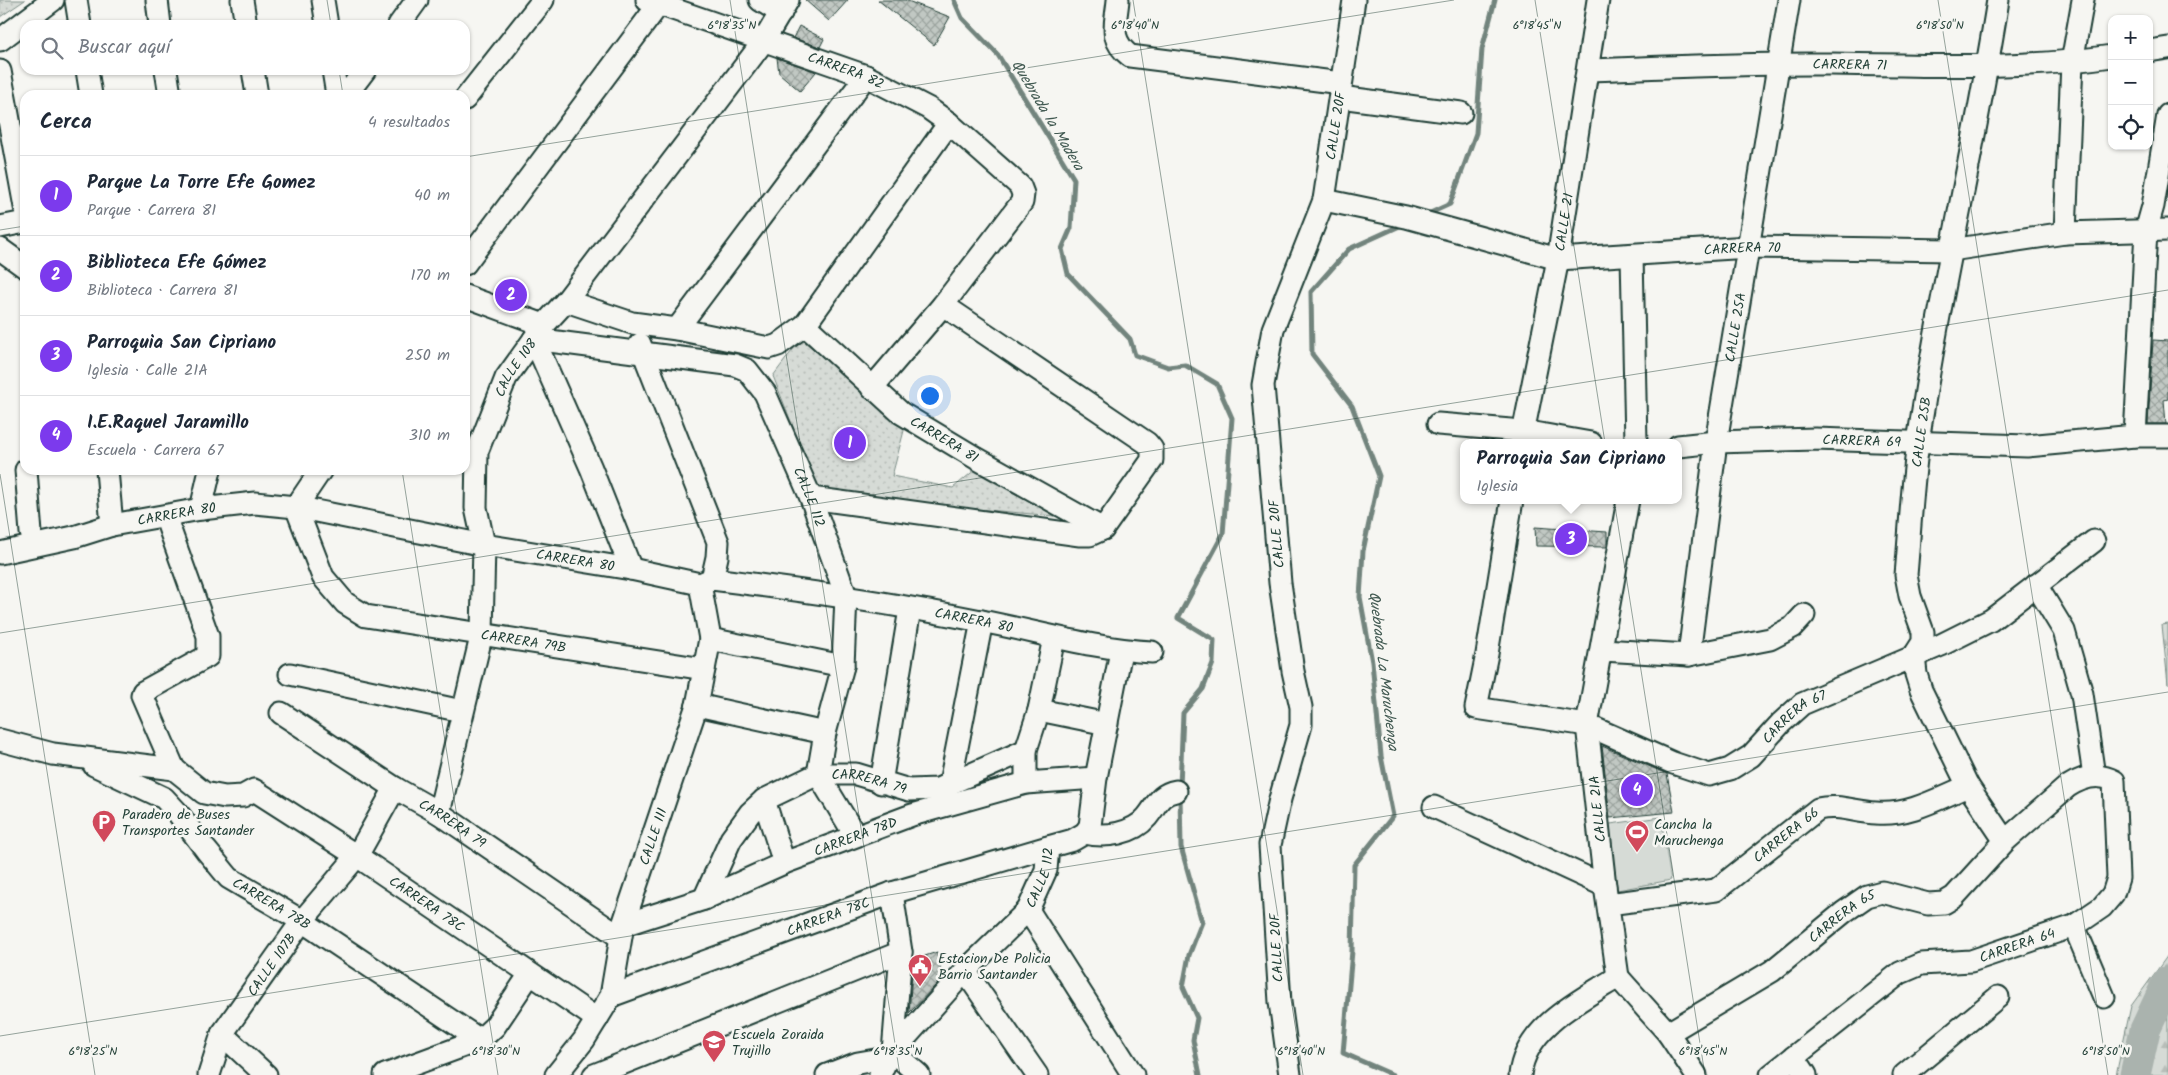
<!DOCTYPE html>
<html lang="es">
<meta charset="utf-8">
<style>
:root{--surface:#fff;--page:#f2f2f3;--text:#1f2937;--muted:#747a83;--line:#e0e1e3;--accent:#7c3aed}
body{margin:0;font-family:Kalam,sans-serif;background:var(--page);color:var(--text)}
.controls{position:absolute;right:15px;top:15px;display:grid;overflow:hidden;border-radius:10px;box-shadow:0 1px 4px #0004}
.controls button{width:45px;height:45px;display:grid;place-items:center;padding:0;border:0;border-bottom:1px solid var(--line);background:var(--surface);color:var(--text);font:25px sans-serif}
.you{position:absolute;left:929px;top:395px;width:18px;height:18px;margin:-12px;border:4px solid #fff;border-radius:50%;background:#1a73e8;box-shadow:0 0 0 8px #1a73e833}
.badge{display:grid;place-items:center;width:32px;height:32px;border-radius:50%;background:var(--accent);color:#fff;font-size:16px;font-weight:700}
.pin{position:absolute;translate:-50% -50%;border:2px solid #fff;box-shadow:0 1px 5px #0006}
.popup{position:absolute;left:1460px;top:439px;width:222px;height:65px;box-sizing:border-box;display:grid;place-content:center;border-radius:10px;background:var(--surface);filter:drop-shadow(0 1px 4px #0005);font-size:16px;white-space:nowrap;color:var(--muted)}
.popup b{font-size:19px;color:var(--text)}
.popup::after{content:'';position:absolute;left:50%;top:100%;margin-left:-10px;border:10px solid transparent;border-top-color:var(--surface)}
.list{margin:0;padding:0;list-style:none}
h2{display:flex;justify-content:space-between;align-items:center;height:65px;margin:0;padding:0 20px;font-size:21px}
h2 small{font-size:16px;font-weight:400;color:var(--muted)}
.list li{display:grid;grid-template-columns:32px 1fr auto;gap:15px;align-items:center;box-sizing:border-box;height:80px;padding:0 20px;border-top:1px solid var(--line)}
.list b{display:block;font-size:19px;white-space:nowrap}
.list p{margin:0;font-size:16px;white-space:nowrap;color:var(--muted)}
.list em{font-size:16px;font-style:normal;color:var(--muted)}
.icon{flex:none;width:28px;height:28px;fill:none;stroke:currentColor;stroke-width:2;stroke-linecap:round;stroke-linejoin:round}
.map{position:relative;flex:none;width:2168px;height:1075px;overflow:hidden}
.search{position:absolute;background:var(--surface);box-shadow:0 1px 4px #0004;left:20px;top:20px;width:450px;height:55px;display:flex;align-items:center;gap:12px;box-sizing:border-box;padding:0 18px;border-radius:15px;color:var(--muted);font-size:19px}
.panel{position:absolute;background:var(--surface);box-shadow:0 1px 4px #0004;left:20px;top:90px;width:450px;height:385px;border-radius:15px}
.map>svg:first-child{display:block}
.grass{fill:url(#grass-dots);stroke:#7a8c85}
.forest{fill:url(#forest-firs);stroke:#7a8c85}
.garden{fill:#d6dbd6;stroke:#7a8c85}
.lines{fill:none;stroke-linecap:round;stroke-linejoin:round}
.stream{stroke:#72847d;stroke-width:5}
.river{stroke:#aab3ae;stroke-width:31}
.building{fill:url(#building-cross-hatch);stroke:#1f3d34}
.minor-casing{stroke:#1f3d34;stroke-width:25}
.minor{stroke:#f6f6f2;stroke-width:21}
.ticks{fill:none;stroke:#1f3d34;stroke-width:1;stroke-opacity:0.45}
.labels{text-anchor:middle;stroke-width:5;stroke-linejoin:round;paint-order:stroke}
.street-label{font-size:14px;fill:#1f3d34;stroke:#f6f6f2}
.poi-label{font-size:14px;fill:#1f3d34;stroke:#f6f6f2;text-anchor:start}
.water-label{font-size:15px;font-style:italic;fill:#425a52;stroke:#f6f6f2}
.ticks-label{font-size:12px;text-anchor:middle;fill:#1f3d34;stroke:#f6f6f2;stroke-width:5;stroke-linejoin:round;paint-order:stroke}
</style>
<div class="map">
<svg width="2168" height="1075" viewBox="0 0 2168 1075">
<defs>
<pattern id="grass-dots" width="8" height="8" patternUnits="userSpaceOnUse" patternTransform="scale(1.25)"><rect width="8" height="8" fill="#d6dbd6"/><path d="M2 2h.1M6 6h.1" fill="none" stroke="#b7bdb8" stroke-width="1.8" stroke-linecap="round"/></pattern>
<pattern id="forest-firs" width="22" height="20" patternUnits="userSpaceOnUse" patternTransform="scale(1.25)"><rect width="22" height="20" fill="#d6dbd6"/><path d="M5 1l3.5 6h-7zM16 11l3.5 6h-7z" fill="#b7bdb8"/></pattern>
<pattern id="building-cross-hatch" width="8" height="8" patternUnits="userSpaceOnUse" patternTransform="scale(1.25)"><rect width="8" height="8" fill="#c1c8c3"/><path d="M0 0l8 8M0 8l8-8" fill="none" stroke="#9ca49f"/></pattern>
</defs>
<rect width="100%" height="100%" fill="#f6f6f2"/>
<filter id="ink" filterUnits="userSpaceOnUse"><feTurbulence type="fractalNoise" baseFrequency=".02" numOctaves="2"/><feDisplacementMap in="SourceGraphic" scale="10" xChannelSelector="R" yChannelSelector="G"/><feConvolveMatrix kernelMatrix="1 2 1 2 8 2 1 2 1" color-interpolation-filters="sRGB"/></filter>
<g filter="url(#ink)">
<g class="grass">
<path d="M0 0H25L0 17Z"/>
<path d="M801 339 906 423 892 476 953 488 982 464 1077 518 820 495 773 376Z"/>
</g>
<g class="forest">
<path d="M2168 624V684L2162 625Z"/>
<path d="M2168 955V1075H2116L2131 1006Z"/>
</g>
<path class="garden" d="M1661 817 1671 880 1612 891 1603 825Z"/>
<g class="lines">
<g class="stream">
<path d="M954 0 962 18 998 55 1074 179 1071 228 1062 249 1068 274 1130 339 1135 355 1168 367 1185 365 1217 384 1232 418 1223 534 1178 618 1214 640 1213 663 1203 689 1183 713 1180 786"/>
<path d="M1426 215 1450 204 1476 133 1482 49 1495 0"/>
<path d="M1180 795 1181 847 1202 922 1189 955 1183 987 1197 1018 1193 1040 1200 1075"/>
<path d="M1393 1075 1343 1053 1352 951 1354 865 1393 816 1381 756 1372 662 1360 597 1363 551 1379 476 1352 406 1312 354 1311 292 1349 249 1404 224"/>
</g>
<path class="river" d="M2135 1075 2145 1030 2168 981"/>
</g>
<g class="building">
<path d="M805 0H848L829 21Z"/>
<path d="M878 0H905L950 17 934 45Z"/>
<path d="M799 26 824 39 820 47 793 38Z"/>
<path d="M777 58 808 69 816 72 800 91 779 73Z"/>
<path d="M2153 340 2168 341V399L2164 400 2166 424H2148Z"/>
<path d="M1535 527 1607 532V547L1536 546Z"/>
<path d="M1602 746 1667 774 1674 812 1610 818Z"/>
<path d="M937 952 942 975 939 982 909 1013 913 960Z"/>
</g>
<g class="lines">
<defs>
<g id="minor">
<path d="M76 0 80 25"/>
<path d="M157 0 160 25"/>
<path d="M242 0 246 25"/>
<path d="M323 0 327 25"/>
<path id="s1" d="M647 0 866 76 928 108 949 123 1020 186 1023 194 1022 202 943 305 872 388"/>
<path d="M760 0 781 13"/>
<path d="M1118 0C1116 24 1108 39 1130 56L1341 83"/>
<path d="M1998 0C1975 148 1939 294 1918 443 1912 486 1910 531 1906 575L1910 596 1923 632V642L1914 656 1916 674 1921 690 1968 786 2005 841"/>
<path d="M399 25 417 0"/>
<path d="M0 40 53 0"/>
<path d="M2149 51 2168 48"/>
<path d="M87 70 91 95"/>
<path d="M166 70 170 95"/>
<path d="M253 70 257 95"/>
<path d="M333 70 337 95"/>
<path id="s2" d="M1588 70C1669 67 1750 63 1831 64 1924 65 2019 70 2112 56"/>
<path d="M0 71 25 207"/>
<path d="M346 95 365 70"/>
<path d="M1340 97 1461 113"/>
<path d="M465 99 543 0"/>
<path id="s3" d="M1324 200 1406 217 1558 259 1749 247 1951 250 2065 233 2168 230"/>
<path d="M0 227 25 222"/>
<path d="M2065 233 2072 62 2083 0"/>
<path d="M0 249 25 267"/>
<path d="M1632 255 1636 443"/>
<path d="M465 264 662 0"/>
<path d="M465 296 544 325"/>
<path d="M566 301 632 323 677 329 769 348 778 345 805 325 949 123"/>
<path d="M943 305 1147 443 1152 449V460L1103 529"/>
<path id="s4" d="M805 325 901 413 976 458 1103 529"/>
<path d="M677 329 866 76"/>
<path id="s5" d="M534 339 735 365 747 370 765 393 811 498 846 596 843 666 825 733 818 774 855 835"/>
<path d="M534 339 591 468 631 569"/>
<path d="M640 344 718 542 717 557 712 579"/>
<path d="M1438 424 1523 431 1591 443"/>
<path d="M2135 436 2146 231 2153 206 2168 115"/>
<path id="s6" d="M1521 443 1558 259 1598 0"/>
<path id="s7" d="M1678 446 1716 442 1815 439 2027 446 2135 436H2168"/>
<path d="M26 470 31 533"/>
<path d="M107 470 112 525"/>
<path id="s8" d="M321 470 296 507 323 577 345 603 366 616 704 669"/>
<path d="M811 498 1080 535H1090L1103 529"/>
<path id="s9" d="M1512 500 1487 654 1476 708 1587 725 1673 763 1709 775 1730 769 1751 756 1781 723 1802 704 1941 645 1991 620 2094 541"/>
<path d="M201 509 210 470"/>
<path d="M165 516 208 636V656L143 692 142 695 174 769"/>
<path id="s10" d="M0 553 74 537 112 525 201 509 255 503 296 507 484 545 631 569 700 584 712 579C802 590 892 603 981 621 1039 632 1094 649 1152 652"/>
<path d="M2036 585 2064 631 2082 694 2094 776"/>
<path d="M710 639 843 666"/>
<path d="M1602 650 1689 655 1770 639 1793 627 1804 615"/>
<path id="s11" d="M1689 655 1716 442 1789 0"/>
<path d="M290 674 462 711"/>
<path d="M697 705 825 733"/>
<path d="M1039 710 1107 724"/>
<path id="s12" d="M281 713 395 788 439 813 620 937"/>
<path id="s13" d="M0 740 53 754 174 769 204 793 225 797 243 796 254 790 357 856 597 1019"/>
<path id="s14" d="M94 765 164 798 177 812 206 850 229 878 302 921 480 1040"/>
<path d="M881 783 910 609"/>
<path d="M950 783 982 621"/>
<path d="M1026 783V750L1039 710 1054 638"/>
<path d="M764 800 784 863"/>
<path d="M1434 807 1605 886"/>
<path id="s15" d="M439 813 482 633 484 545 476 508 477 452 506 378 544 325 566 301 763 42 788 0"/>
<path d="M1085 833C1105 838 1133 834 1147 817 1157 805 1159 794 1176 791"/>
<path d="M892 893 901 952 893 1052 919 1075"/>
<path id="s16" d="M704 899 731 839 750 813 764 800 818 774H856L909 790 938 789 1026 750"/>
<path id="s17" d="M1608 904 1716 890 1818 809C1838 804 1855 812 1876 813 1909 816 1939 798 1968 786"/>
<path d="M1028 910 1133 1075"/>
<path id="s18" d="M623 925 704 899 784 863 912 815 1026 783 1096 778"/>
<path d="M2074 926 2104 997"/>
<path d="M965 971 1037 1075"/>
<path d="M1618 977 1605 886 1587 725 1628 500"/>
<path d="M1618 977 1668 1033 1696 1075"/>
<path id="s19" d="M611 996 892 893 1048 847"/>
<path id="s20" d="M1668 1033 1772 971 1844 912 1867 896 1882 892 1928 904 1944 903 1954 897 2005 841 2067 787C2081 778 2098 772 2114 781L2118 878 2113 894 2102 907 2074 926 1971 961 1921 964 1900 973 1771 1075"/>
<path d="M222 1034 266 1075"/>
<path d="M1794 1057 1806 1075"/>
<path id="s21" d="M209 1075 222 1034 302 921 357 856 395 788"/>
<path d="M385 1075 480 1040 495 1026 530 974"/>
<path id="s22" d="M556 1075 584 1040 611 996 623 925 697 705 710 639 700 584"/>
<path d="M594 1075 901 952"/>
<path d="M827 1075 858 1063 887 1058"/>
<path id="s23" d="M880 1075 887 1058 965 971 1028 910 1046 870 1048 847 1073 840 1085 833 1090 826 1096 778 1121 651"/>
<path id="s24" d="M1290 1075 1280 1002 1270 845 1280 799 1301 725V707L1293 671 1280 583 1263 385 1273 329 1324 200 1354 0"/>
<path d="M1520 1075C1525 1027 1581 1000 1618 977"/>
<path d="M1904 1075 1998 997"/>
</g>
</defs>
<use href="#minor" class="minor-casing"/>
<use href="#minor" class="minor"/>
</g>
</g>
<path class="ticks" d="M327 0 331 25M730 0 900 1075M1133 0 1303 1075M1535 0 1705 1075M1938 0 2108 1075M339 70 343 95M465 157 1454 0M0 230 25 226M402 470 498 1075M0 474 95 1075M0 633 2168 290M0 1036 2168 692"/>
<defs>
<symbol id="parking-pin" viewBox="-11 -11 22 30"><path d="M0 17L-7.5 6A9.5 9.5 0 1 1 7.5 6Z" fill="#d1495b" stroke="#f6f6f2"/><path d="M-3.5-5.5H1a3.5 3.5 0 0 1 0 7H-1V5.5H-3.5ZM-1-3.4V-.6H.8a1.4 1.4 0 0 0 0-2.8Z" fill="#fff"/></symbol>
<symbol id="stadium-pin" viewBox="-11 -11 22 30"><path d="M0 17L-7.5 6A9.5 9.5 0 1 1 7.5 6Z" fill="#d1495b" stroke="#f6f6f2"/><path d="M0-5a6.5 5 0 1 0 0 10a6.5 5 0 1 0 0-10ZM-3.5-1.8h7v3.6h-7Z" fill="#fff"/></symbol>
<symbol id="civic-pin" viewBox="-11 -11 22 30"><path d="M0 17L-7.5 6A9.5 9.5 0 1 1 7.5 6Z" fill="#d1495b" stroke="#f6f6f2"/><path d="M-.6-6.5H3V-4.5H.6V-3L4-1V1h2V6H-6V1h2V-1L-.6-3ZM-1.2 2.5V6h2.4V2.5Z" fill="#fff"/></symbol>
<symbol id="school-pin" viewBox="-11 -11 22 30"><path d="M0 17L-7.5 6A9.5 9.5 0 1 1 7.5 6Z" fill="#d1495b" stroke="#f6f6f2"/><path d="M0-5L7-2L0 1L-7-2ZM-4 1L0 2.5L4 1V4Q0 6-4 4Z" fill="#fff"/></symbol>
</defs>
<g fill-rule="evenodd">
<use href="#parking-pin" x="90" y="808" width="28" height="38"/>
<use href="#stadium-pin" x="1623" y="818" width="28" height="38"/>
<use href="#civic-pin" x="906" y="952" width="28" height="38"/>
<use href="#school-pin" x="700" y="1028" width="28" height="38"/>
</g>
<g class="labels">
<g class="street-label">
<text dy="5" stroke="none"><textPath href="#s2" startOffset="262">CARRERA 71</textPath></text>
<text dy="5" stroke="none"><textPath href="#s1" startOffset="211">CARRERA 82</textPath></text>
<text dy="5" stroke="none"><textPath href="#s24" startOffset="968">CALLE 20F</textPath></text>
<text dy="5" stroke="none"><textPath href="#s6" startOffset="225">CALLE 21</textPath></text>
<text dy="5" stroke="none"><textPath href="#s3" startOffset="426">CARRERA 70</textPath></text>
<text dy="5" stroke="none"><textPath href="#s11" startOffset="331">CALLE 25A</textPath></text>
<text dy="5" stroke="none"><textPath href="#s15" startOffset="460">CALLE 108</textPath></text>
<text transform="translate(1921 432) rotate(-82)" y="5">CALLE 25B</text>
<text dy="5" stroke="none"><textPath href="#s4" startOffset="181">CARRERA 81</textPath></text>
<text dy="5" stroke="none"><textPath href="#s7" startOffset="184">CARRERA 69</textPath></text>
<text dy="5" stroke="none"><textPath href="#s5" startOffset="358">CALLE 112</textPath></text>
<text dy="5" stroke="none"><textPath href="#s10" startOffset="181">CARRERA 80</textPath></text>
<text transform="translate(1276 534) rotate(-95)" y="5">CALLE 20F</text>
<text dy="5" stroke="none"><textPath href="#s10" startOffset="586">CARRERA 80</textPath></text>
<text dy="5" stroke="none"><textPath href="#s10" startOffset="991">CARRERA 80</textPath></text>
<text dy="5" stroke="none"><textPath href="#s8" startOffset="338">CARRERA 79B</textPath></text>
<text dy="5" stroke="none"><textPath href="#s9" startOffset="561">CARRERA 67</textPath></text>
<text dy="5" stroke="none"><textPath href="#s16" startOffset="229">CARRERA 79</textPath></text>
<text transform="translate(1597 809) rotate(-96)" y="5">CALLE 21A</text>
<text dy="5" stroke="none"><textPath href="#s12" startOffset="204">CARRERA 79</textPath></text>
<text dy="5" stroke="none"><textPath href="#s22" startOffset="262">CALLE 111</textPath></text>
<text dy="5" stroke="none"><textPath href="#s18" startOffset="249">CARRERA 78D</textPath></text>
<text dy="5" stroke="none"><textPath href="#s17" startOffset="198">CARRERA 66</textPath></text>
<text dy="5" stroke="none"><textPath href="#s23" startOffset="258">CALLE 112</textPath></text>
<text dy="5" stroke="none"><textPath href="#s14" startOffset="230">CARRERA 78B</textPath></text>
<text dy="5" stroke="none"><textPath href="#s13" startOffset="474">CARRERA 78C</textPath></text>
<text dy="5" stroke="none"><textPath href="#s19" startOffset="231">CARRERA 78C</textPath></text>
<text dy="5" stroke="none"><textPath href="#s20" startOffset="210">CARRERA 65</textPath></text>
<text transform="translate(2017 945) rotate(-19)" y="5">CARRERA 64</text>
<text transform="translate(1276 948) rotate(-93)" y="5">CALLE 20F</text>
<text dy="5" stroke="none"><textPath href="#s21" startOffset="128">CALLE 107B</textPath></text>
</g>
<g class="poi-label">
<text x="122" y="819">Paradero de Buses<tspan x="122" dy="16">Transportes Santander</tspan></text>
<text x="1654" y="829">Cancha la<tspan x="1654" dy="16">Maruchenga</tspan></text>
<text x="938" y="963">Estacion De Policia<tspan x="938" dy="16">Barrio Santander</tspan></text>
<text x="732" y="1039">Escuela Zoraida<tspan x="732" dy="16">Trujillo</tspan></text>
</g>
<g class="water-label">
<text transform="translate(1048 115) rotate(59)" y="5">Quebrada la Madera</text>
<text transform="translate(1384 671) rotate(83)" y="5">Quebrada La Maruchenga</text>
</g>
</g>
<g class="ticks-label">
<text x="732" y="29">6°18'35"N</text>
<text x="1135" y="29">6°18'40"N</text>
<text x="1537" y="29">6°18'45"N</text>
<text x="1940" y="29">6°18'50"N</text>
<text x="93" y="1055">6°18'25"N</text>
<text x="496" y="1055">6°18'30"N</text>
<text x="898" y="1055">6°18'35"N</text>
<text x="1301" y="1055">6°18'40"N</text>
<text x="1703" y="1055">6°18'45"N</text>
<text x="2106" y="1055">6°18'50"N</text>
</g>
</svg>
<div class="controls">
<button>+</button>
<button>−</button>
<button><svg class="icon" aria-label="locate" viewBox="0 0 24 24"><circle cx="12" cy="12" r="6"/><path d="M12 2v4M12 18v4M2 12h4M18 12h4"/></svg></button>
</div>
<div class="you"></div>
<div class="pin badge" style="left:850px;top:443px">1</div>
<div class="pin badge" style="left:511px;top:295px">2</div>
<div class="pin badge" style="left:1571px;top:539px">3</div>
<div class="popup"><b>Parroquia San Cipriano</b>Iglesia</div>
<div class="pin badge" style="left:1637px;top:790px">4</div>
<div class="search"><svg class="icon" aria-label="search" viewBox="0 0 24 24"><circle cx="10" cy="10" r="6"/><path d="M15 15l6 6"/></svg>Buscar aquí</div>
<section class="panel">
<h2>Cerca<small>4 resultados</small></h2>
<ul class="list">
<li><span class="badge">1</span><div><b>Parque La Torre Efe Gomez</b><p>Parque · Carrera 81</p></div><em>40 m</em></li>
<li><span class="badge">2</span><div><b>Biblioteca Efe Gómez</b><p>Biblioteca · Carrera 81</p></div><em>170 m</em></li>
<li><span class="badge">3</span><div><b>Parroquia San Cipriano</b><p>Iglesia · Calle 21A</p></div><em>250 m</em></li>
<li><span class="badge">4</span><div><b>I.E.Raquel Jaramillo</b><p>Escuela · Carrera 67</p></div><em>310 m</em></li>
</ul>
</section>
</div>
